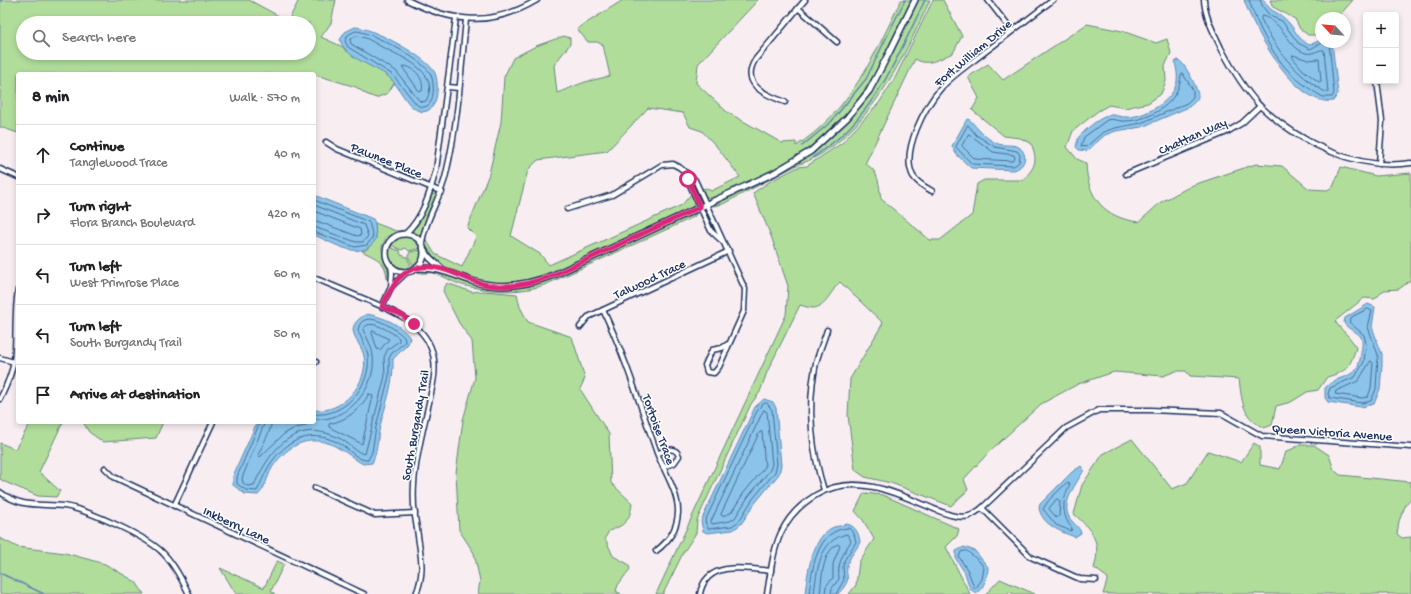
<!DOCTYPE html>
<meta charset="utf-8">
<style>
:root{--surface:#fff;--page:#f6f6f6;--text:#202124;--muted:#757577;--line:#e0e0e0}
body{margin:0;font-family:"Gochi Hand",sans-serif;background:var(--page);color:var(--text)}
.controls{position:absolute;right:12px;top:12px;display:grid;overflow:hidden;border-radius:4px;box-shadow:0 2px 6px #0003}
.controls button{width:36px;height:36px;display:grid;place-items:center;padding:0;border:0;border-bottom:1px solid var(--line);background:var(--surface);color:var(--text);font:20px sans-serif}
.compass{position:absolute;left:1315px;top:12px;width:36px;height:36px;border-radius:50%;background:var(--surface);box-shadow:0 2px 6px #0003;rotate:296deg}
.stop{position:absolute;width:12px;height:12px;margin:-9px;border:3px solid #db2777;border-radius:50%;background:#fff}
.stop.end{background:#db2777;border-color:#fff;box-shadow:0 1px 4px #0008}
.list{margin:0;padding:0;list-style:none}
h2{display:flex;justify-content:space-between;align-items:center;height:52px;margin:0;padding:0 16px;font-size:17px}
h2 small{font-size:13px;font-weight:400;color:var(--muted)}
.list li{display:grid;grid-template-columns:26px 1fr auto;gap:12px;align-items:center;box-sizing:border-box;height:60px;padding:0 16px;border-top:1px solid var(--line)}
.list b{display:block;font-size:15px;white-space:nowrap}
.list p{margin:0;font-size:13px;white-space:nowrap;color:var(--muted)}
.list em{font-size:13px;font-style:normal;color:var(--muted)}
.icon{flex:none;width:22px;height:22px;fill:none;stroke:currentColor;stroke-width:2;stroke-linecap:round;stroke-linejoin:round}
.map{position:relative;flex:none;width:1411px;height:594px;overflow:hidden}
.search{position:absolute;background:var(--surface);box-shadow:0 2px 6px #0003;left:16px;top:16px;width:300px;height:44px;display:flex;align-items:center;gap:10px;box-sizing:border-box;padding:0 14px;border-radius:22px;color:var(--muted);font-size:15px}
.panel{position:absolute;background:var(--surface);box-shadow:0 2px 6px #0003;left:16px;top:72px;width:300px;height:352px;border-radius:4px}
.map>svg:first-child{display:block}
.green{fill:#b1dd9b;stroke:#66867c;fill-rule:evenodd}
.water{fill:#8bc4ea;stroke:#5e88b2}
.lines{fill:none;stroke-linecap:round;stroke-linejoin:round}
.shore{stroke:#486b96;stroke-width:1}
.stream{stroke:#5e88b2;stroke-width:1.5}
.minor-casing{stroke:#1b2f5e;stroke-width:7}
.tertiary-casing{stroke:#1b2f5e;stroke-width:8}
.minor{stroke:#fff;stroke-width:4}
.tertiary{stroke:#fff;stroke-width:5}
.route{stroke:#db2777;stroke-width:5}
.labels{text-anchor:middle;stroke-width:3;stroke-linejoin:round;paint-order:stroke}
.street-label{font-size:13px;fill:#1b2f5e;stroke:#fff}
</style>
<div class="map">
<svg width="1411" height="594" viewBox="0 0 1411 594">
<rect width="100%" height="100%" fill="#f8eef2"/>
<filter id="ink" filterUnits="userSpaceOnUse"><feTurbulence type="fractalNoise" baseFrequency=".025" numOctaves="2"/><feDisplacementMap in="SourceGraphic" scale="8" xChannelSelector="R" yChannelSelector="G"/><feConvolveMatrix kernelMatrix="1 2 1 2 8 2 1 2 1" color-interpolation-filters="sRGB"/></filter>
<g filter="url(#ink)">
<g class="green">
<path d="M0 0H249L288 21 299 0H336L331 23 321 37 343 47 345 50 386 74 395 82 388 93 376 98 366 94 356 87 316 75 314 78V74H18V133L0 127ZM23 23H309V53H23Z"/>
<path d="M623 0H758L698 64 696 83 727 112 782 143 796 142V146C849 112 875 55 901 0H912C870 87 849 135 756 178 743 184 723 196 709 198L705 196 702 189 706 188 711 191 740 177 717 147 702 131 690 127 683 113 648 108 607 151 538 160 528 170 511 236 540 254 549 265 682 205 691 194 695 203 692 207C659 222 626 238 593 253 568 265 542 279 514 282 490 285 467 278 447 268 436 262 423 251 425 238L435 254 462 267 476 237 467 228 489 174 501 122 504 77 513 58 536 46 564 36 570 38V44L554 65 557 93 585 82 610 76 603 45 597 42H588L577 29Z"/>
<path d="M917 0H930C906 52 883 103 839 141 826 152 813 160 797 165L723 204 713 206C717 201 725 199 731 196 749 187 769 180 786 170 861 125 882 76 917 0Z"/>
<path d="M933 0H943L962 36 953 53C939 59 928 67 915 59L865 164C879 170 879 185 881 199L930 240H940L972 215 977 184 984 180H1023C1036 166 1038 161 1031 143L1020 138 1004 136 972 110 979 98 968 77 988 64 1003 80 1087 24 1122 31 1156 43 1167 39 1171 53 1165 66 1166 81 1161 94 1148 103 1125 108 1109 105 1098 111 1073 131 1067 147 1077 159 1086 163C1087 197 1104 218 1139 222L1161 202 1193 185 1256 164 1282 166 1309 189 1327 190 1333 187 1341 167 1376 176 1411 173V280L1399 289 1384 290 1375 299 1364 298 1335 321C1342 332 1350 335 1356 348 1349 368 1348 371 1327 377L1318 390 1307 392 1291 402 1276 406 1272 425 1264 428C1242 417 1242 401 1239 379L1190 376 1186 371H1176L1163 376 1114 372 1078 384 1041 404 989 452 964 479 968 490 951 506 891 483 865 477 855 470 848 415 850 379 883 323 840 282C832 289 825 308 813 308 809 308 804 306 800 305L767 372 760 392 751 404 697 520 696 533 683 553 663 594H656L786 315 788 286 771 236 753 193 769 182 798 167 807 166 842 143 879 103 895 78Z"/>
<path d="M1270 0H1353L1337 18H1321V30L1316 35H1308L1300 29 1295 19 1273 7Z"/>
<path d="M435 194 437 198 420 237 411 232 418 225 431 195Z"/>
<path d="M697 213 694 217 547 284C520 294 491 292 462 285 452 282 444 276 434 273 427 272 421 275 416 271 434 265 467 284 487 288 502 290 518 288 533 285Z"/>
<path d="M375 223 396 231 407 230 386 237C386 240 382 245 382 247 382 258 389 267 388 278L387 279C386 260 376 259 362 251L366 250 376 239Z"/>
<path d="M400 236C410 236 417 239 421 248L409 251 406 248 401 250 391 245 395 239Z"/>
<path d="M389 247 400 251 401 255 407 257 412 268C397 272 386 262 389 247Z"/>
<path d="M421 250 420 261 414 267 408 256 410 252Z"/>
<path d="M447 283 472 292 483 291 517 294 520 307 528 322 572 337 585 378 580 389 609 434 611 483 632 503C630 521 625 525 609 531L605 538 613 556 628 564 630 569 618 585 616 591 621 594H478L480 581 474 553 459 530 456 473 463 420 475 378 472 341 459 323 443 291Z"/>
<path d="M31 422H63L39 472 60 491 56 497 38 496 5 482 0 479V443L15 449Z"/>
<path d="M83 422H163L156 438 103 442 89 432Z"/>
<path d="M1132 439 1172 489 1187 483 1208 451 1241 462 1254 443 1260 447V465L1280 469 1286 452 1300 445H1314L1329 455 1334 470 1340 475 1411 482V498L1406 504 1399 521 1397 534 1402 538 1411 537V594H1103L1108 578 1094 568C1102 542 1092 530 1074 514L1082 485 1103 454Z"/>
<path d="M864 493 883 495 959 529 957 536 946 547 970 594H849L856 585 859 562 874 539 863 520 855 511Z"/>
<path d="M0 538 17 547 65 553 105 564 136 582 144 594H0Z"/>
<path d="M277 561 284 564 271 591 275 594H236L220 568 264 588Z"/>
<path d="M1000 579 1035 594H1014L1009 592 1006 594H986Z"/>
</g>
<g class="water">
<path d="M1244 0H1264C1271 13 1275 10 1284 18 1295 27 1296 38 1309 45L1321 40V42H1332L1338 94 1333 101C1296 107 1254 30 1244 0Z"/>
<path d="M355 27C371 27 428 57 435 73 440 85 438 119 417 110 405 105 398 82 385 74 372 66 344 56 340 40L345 32Z"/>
<path d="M1178 60C1184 61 1199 90 1198 97 1197 101 1192 104 1189 107L1142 127 1116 131 1105 135 1087 151 1079 150 1076 147 1078 138C1084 131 1097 119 1107 116 1113 113 1118 117 1125 117 1144 118 1174 101 1177 81 1178 74 1176 68 1175 62Z"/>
<path d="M967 119 970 120C978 129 984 137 996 143 1003 147 1015 143 1020 148 1029 156 1024 167 1014 170L971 168 956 154 952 146Z"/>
<path d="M314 195 373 219 375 223 376 239C362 263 334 243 314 235Z"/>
<path d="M1368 304 1375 307 1372 327 1382 354V365L1380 389 1374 404 1361 407 1328 402 1325 398V388C1339 372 1358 383 1361 353 1362 348 1363 342 1361 337 1357 331 1348 330 1344 323L1345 318Z"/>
<path d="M367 314C383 317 401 324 410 338L408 344 393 359C394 383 386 403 380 426 377 439 378 451 372 463L363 464C355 460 348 453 340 449 313 432 288 443 272 468 267 477 265 489 258 495L245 494 233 485V476L257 422H314V410C342 414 369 383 364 356 362 347 354 338 353 330 353 322 361 317 367 314Z"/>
<path d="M764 399 773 402 776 408 781 465 779 474 756 502 741 524 733 530 707 533 703 531 701 521 755 407Z"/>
<path d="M1081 466 1084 470C1077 483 1061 502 1069 517 1072 523 1079 526 1081 533L1075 537C1061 532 1042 525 1039 508L1040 504 1072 472Z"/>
<path d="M846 524C855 525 859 533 860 542 857 549 851 555 848 562 843 579 855 576 838 594H805C807 575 812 535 834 527 838 526 842 526 846 524Z"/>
<path d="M964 547 975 551 988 567C988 575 985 588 976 593L970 589 965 573 956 559V551Z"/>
</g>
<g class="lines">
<g class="shore">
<path d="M1249 0C1257 26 1276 62 1297 79 1305 86 1314 92 1323 97H1332L1334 93 1329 42"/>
<path d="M1260 0 1263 7 1270 16 1282 21 1298 43 1310 49 1324 42"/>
<path d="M1262 16C1285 22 1287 48 1306 53 1313 55 1318 49 1324 50L1328 93 1325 92C1294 73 1277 51 1261 19Z"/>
<path d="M356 31C370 31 423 60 430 73 436 83 435 115 417 105L393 75 348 47 345 41 348 35Z"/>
<path d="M356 36C366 36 374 43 382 47 402 57 442 72 426 101L421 102 418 99 396 71 351 44 350 40Z"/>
<path d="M1293 55 1308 60 1319 59 1321 81 1319 82 1303 70 1293 58Z"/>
<path d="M403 66C415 66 425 80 422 91H419L403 68Z"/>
<path d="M1183 74 1193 90V97L1187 103 1141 123 1115 128 1103 132 1086 147 1081 146 1084 137 1107 120C1114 118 1119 122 1126 121 1152 120 1180 102 1181 75Z"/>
<path d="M968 125 976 135 995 147 1017 151 1020 155 1019 162 1014 166 972 164 956 147Z"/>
<path d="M969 134 993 152 1014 155 1015 159 1013 161 975 159 962 146Z"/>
<path d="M314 200 369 222 373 237 367 245 355 247 314 232"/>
<path d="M314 205 364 225 368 236 363 242H356L314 227"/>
<path d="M314 211 360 229 361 235 357 236 314 220"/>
<path d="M1368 309 1372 311 1368 327 1378 355 1376 389 1371 401 1362 403 1330 398 1328 394 1330 388 1355 377 1364 362 1366 343 1364 335 1349 322 1352 317Z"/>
<path d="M373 331 389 339 380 350 377 349 372 333Z"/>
<path d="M1371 361 1373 363 1371 388 1368 397 1362 398 1335 394 1336 391 1358 381Z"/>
<path d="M369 394 373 396 362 444 329 427V424C347 420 360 410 369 394Z"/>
<path d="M767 403 772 410 777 464 775 472 752 500 739 521 732 526 708 529 705 521 758 409 763 404Z"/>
<path d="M764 410 767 412 772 464 770 470 748 497 735 518 730 521 712 524 711 522Z"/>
<path d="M260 422 237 477V484L246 490 257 491C261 483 264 474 269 466 286 439 313 427 342 445 350 450 358 461 368 460L372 452 376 427 389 376V358L392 353 405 342 404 337C395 328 362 306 358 330 361 339 367 347 368 356 372 385 344 418 314 414"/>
<path d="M265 422 242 478 243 483 247 486 254 485C271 449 295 417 339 438 348 442 356 453 365 454L385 376 384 357 388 349 399 341V338C391 332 368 316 363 330 367 338 372 346 373 356 377 388 347 423 314 419"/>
<path d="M272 422 269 432 258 455 260 457 284 434 295 428 306 426 305 422"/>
<path d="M762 432 765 467 743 494 731 513 722 516 721 514 759 433Z"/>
<path d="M1067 483 1070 484C1062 499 1061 516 1072 528L1071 531 1056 525 1043 509 1049 500Z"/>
<path d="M1057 499 1060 501 1059 516 1057 518 1049 509Z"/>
<path d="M967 551 980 562 984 568 982 579 976 588 974 587 968 571 959 557 961 552Z"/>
<path d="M809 594C812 570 816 529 849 528L854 534 856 542 845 559 843 567 844 580 836 594"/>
<path d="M814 594C817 570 819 540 847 534L851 541C843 554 837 563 839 579L832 588 831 594"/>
<path d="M820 594C822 578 822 552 838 544L840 546 833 564V578L826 586 825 594"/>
</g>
<g class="stream">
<path d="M0 2 2 0"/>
<path d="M802 146 831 122 866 79 905 0"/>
<path d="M812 158C824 149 838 140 848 129 884 93 903 45 925 0"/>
<path d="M0 573 44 594"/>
</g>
<defs>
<g id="minor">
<path d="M407 0C453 23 492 27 537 0"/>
<path d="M988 0 1012 31"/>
<path d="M1204 0C1205 17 1214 33 1221 48 1232 69 1244 89 1260 106 1300 143 1356 171 1411 163"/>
<path d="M798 8 837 42"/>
<path d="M1377 81 1382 121 1379 164"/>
<path d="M448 87 459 88"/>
<path d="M785 102C766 95 740 85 755 60L805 0"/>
<path d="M326 142 337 149 442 192"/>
<path d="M0 169 18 177"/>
<path d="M687 173 690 185 711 231 722 241"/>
<path d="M1126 174 1227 132 1242 123 1260 106"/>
<path d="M932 191C925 187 917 183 913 176 900 151 926 105 942 87 954 74 971 63 985 52 1008 35 1030 17 1053 0"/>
<path d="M567 209 612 195 662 165 673 164 679 167 695 180 745 289 744 311 719 367 714 373 707 372 705 365 712 350 722 348 728 344"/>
<path d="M405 234C423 218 430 193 436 170L456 18"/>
<path d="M422 243C425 219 441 198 446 174 458 124 461 71 466 19"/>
<path d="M391 265 392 273 391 287 408 271"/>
<path d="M314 278C332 285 349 293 367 300 405 316 443 333 433 383 427 417 416 449 414 484 413 499 414 514 417 529 420 553 426 571 416 594"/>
<path d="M382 307 391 287"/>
<path d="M603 310C625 356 640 405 657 453 664 471 679 493 678 513 677 529 668 542 656 551"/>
<path d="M580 327 588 317 729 251"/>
<path d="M0 358 14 362"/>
<path d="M314 361 316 362"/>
<path d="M0 399C6 387 12 374 14 361 17 337 14 314 18 290"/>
<path d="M658 453C665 451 675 445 679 456L674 463 663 467"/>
<path d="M105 468 114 477 364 594"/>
<path d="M315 488 375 515 415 513"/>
<path d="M824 490C812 453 807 407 815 368 817 356 823 343 827 330"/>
<path d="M0 492C23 509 39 503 64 506 86 509 148 537 163 553 174 564 182 580 189 594"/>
<path d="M174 506 213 422"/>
<path d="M982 508 1031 557 1080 579 1096 580"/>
<path d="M700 594C706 560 746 568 771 571"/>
<path d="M767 594C774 552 775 520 816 495 854 472 897 493 934 509 944 513 958 519 969 516 974 514 978 511 982 508L1066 428 1099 410H1150L1221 413 1262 436 1411 447"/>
</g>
<g id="tertiary">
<circle cx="405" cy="253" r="19"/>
<path d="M424 250 430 258 441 268"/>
<path d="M416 268C439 267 450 274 472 281 500 290 529 285 556 274L774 173 811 151 847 118 869 91 889 53 915 0"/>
</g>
</defs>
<use href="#minor" class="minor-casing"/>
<use href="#tertiary" class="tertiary-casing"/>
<use href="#minor" class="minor"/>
<use href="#tertiary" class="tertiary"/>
</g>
</g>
<g class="lines" filter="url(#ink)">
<path class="route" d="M414 324 400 314 382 307C394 279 408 260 442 269 457 273 471 282 488 285 511 289 534 283 556 274L700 207 688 179"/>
</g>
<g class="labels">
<g class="street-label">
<text transform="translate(972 52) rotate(-40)" y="5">Fort William Drive</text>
<text transform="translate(1192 135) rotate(-24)" y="5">Chattan Way</text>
<text transform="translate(387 159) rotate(22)" y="5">Pawnee Place</text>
<text transform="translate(649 278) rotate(-25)" y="5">Talwood Trace</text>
<text transform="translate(414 425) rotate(-80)" y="5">South Burgandy Trail</text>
<text transform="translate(660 429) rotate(70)" y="5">Tortoise Trace</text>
<text transform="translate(1332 431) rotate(4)" y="5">Queen Victoria Avenue</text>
<text transform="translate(237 524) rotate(25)" y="5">Inkberry Lane</text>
</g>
</g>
</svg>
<div class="controls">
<button>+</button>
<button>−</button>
</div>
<svg class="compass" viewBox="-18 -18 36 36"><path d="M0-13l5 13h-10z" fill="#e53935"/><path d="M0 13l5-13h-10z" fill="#757577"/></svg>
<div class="stop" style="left:688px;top:179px"></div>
<div class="stop end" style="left:414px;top:324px"></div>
<div class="search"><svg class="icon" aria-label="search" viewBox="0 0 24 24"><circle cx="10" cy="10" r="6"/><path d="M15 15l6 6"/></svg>Search here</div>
<section class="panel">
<h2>8 min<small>Walk · 570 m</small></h2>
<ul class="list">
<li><svg class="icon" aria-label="ahead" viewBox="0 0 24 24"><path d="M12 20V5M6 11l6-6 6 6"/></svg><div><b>Continue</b><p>Tanglewood Trace</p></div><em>40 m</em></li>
<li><svg class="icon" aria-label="right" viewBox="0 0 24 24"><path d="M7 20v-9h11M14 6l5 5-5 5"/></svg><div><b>Turn right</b><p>Flora Branch Boulevard</p></div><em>420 m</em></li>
<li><svg class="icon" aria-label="left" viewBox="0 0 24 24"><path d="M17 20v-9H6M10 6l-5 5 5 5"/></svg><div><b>Turn left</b><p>West Primrose Place</p></div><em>60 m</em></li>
<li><svg class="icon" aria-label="left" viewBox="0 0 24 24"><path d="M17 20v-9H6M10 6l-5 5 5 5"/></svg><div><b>Turn left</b><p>South Burgandy Trail</p></div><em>50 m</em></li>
<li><svg class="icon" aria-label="arrive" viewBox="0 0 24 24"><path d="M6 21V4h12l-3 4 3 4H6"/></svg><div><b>Arrive at destination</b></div></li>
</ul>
</section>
</div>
